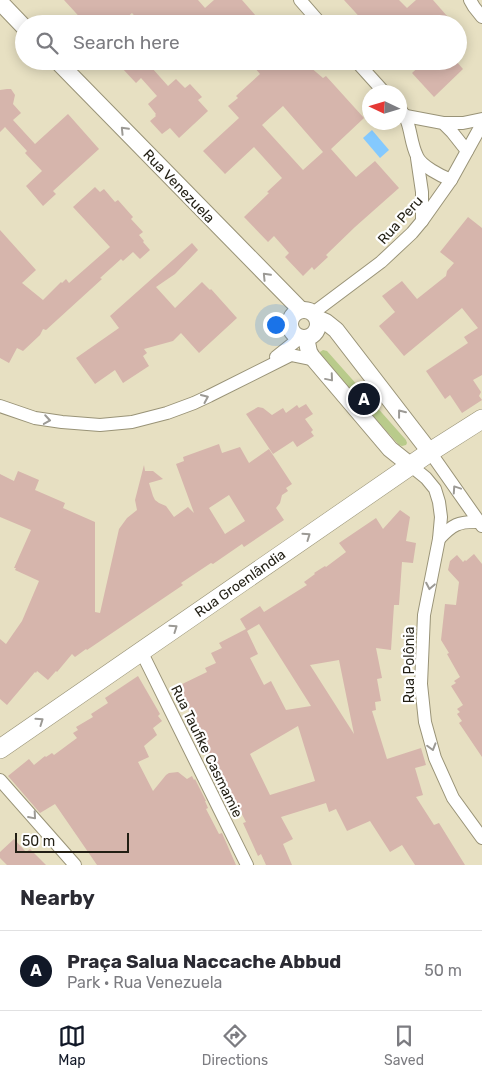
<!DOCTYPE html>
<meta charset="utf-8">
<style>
:root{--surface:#fff;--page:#f2f2f3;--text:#2b2b33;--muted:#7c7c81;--line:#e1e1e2;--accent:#111827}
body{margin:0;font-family:Rubik,sans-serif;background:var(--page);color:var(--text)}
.compass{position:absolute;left:362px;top:85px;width:45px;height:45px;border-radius:50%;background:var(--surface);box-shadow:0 2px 12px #0003;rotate:274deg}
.scale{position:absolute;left:15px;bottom:12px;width:114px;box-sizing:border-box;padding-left:5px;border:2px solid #221f14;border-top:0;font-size:14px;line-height:18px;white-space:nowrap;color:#221f14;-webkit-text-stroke:4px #fff;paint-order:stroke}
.you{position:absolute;left:275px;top:324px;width:18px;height:18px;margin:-12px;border:4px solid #fff;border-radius:50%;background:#1a73e8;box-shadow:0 0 0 8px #1a73e833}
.badge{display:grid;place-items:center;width:32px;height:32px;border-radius:50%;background:var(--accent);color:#fff;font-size:16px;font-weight:700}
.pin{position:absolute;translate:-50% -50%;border:2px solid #fff;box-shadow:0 1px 5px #0006}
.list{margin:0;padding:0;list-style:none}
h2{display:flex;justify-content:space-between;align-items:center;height:65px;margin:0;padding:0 20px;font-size:21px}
h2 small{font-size:16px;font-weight:400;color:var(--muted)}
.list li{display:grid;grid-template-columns:32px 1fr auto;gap:15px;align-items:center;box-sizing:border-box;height:80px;padding:0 20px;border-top:1px solid var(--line)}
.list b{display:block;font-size:19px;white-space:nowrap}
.list p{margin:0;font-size:16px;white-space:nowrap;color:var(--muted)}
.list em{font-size:16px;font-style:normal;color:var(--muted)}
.icon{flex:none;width:28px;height:28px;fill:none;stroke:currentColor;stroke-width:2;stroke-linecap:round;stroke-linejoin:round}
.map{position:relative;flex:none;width:482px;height:865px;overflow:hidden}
.search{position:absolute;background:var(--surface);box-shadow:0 2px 12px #0003;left:15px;right:15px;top:15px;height:55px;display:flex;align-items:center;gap:12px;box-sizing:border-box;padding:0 18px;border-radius:28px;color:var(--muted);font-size:19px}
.sheet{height:145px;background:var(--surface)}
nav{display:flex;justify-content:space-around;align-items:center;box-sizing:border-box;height:70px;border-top:1px solid var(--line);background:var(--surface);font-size:14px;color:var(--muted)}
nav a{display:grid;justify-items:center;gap:2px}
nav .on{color:var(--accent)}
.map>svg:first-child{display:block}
.green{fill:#b9cb8b}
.water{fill:#84c9fe}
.building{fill:#d6b5ac;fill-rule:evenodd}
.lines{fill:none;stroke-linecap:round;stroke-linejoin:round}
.minor-casing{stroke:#999377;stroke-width:14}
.tertiary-casing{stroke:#999377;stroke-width:18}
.secondary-casing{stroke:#999377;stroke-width:20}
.minor{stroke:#fff;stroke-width:12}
.tertiary{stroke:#fff;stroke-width:16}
.secondary{stroke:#fff;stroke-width:19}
.oneway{stroke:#9c9a95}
.labels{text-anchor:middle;stroke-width:4.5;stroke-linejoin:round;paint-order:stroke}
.street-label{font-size:14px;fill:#221f14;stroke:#fff}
</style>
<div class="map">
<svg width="482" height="865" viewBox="0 0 482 865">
<rect width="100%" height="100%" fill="#e7e0c2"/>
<path class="green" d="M323 350 327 351 406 440 407 443 406 445 402 446 399 445 324 361 319 356 320 352Z"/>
<path class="water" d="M372 130 389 150 380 158 363 138Z"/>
<g class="building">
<path d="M64 0H198L205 8 214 0H242L256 16 248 24H142L132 13 119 24H86Z"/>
<path d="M344 0H399L407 8 416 0H433L454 24H366Z"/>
<path d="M128 61H159L152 68 168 86 176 79 185 88 190 84 202 97 198 100 208 111 179 138 170 128 162 134 150 121 156 116 155 115 156 114 148 104 157 96 141 78 136 83 121 67Z"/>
<path d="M249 61H303L323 78 326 76 364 118 331 149 356 177 375 161 399 188 355 227 326 255 328 257 314 270 312 267 303 276 285 257 289 253 274 236 268 242 244 217 269 193 267 192 282 178 254 147 225 174 203 151 239 118 228 106 238 98 236 96 260 74ZM283 106 323 152 303 170 262 125Z"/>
<path d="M425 61H456L463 69 434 97 412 73Z"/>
<path d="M7 89H11L15 95 13 104 21 113 13 120 35 144 68 114 99 149 53 191 56 194 43 206 26 186 42 171 25 153 27 151 5 127 0 132V90Z"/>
<path d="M95 187 100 192 104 189 115 202 118 200 133 217 131 219 143 232 139 235 144 241 143 242 150 250 140 259 133 252 123 261 121 259 100 278 102 279 46 330 43 329 40 335 23 351 17 348 9 363 0 358V230L36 270 22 283 43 300 61 282 62 283 66 279 69 283 110 247 73 207Z"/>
<path d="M468 217 482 228V375L473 380 481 392 479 396 482 400 462 413 450 395 445 399 426 371 468 343 464 337 478 328 462 308 404 356 379 326 395 312 382 296 402 281 417 299 446 276 447 271 454 263 440 252Z"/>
<path d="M192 243 198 250 175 274 156 287 175 308 202 282 210 290 211 289 237 318 199 353 181 333 173 341 144 349 147 353 143 356 149 366 123 383 115 370 95 384 76 358 119 328 110 316Z"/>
<path d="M306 404 313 414 305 419 313 430 311 432 314 436 297 447 293 441 273 454 246 414 258 407 263 408 272 415 283 408 286 413 297 405 299 408Z"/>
<path d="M219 444 222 453 240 447 249 463 269 449 292 484 286 488 288 491 282 495 280 503 276 508 284 520 244 547 242 544 213 564 211 563 181 583 183 585 87 650 86 649 75 657 72 654 57 672 56 671 48 680 37 671 36 673 35 672 7 705 0 699V639L6 644 22 621 39 581 15 570 16 568H14L31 530 0 517V474L14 481 18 471 39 480 35 490 65 503 63 508 95 522V612L100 613 119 529 127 518 137 510 135 500 144 465 145 471H153L163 479 149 483 153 496 155 500 159 503 166 506 174 517 188 507 194 513 176 464 184 461 183 457ZM229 495 245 521 225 534 209 508Z"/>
<path d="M400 510 410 517 406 541 416 543 413 563 402 562 399 605H394L391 650 376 648 382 678 377 679 381 701 375 702 376 710 372 711 387 759 421 748 426 765 415 768 423 795 416 797 434 825 439 823 465 865H415L402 845 390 852 370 821 347 831 336 809 329 812 326 803 281 817 293 839 283 844 292 865H266L261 854 258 856 243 823 246 822 233 797 230 799 225 790 220 793 210 772 215 769 189 719 191 718 189 711 176 687 207 672 205 668 216 663 211 653 222 648 219 643 246 629 240 619 260 606 264 612 307 585 304 582 315 574 314 573 325 566 326 567 346 552 339 543 376 518 383 529ZM259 624 311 706 286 710 271 681 264 685 250 658 258 654 247 631ZM339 660 354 734 310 665ZM298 726 315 781 270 795 250 754Z"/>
<path d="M474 554 482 564V757L459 723 462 721 457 714 460 712 457 709 463 705 451 686 456 683 454 681 460 677 447 654 449 653 441 640 445 604 456 605 459 582 448 570 450 561 457 555 463 562 465 560 466 561Z"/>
<path d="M138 676 160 714 158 716 162 721 153 728 157 735 144 746 149 757 138 762 153 791 166 775 169 773 178 772 187 779 192 776 194 780 195 779 206 801H205L208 808 206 809 219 834 222 833 236 865H97L55 804 40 813 8 776 29 759 34 765 45 756 46 757 52 753 54 755 77 738 73 733 78 730 76 727 93 717 91 714 108 703 105 698Z"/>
<path d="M14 839 26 852 30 849 46 865H7L0 858V852Z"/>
</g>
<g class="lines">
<defs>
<g id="minor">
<path d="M300 0 321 24"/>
<path d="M470 0 474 7 482 17"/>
<path d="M356 61 384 92"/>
<path d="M400 109C412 123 409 140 417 156 421 166 441 176 451 180"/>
<path d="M406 116 443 123 452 132 467 151"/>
<path d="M443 123H463L482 119"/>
<path d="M417 158 422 192V221"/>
<path d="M313 313 381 262 412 233 422 221 451 180 482 124"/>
<path d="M276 357 301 337"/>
<path d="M0 406 35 418 62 422 100 425 132 422 167 413 194 403 209 396 291 355 315 360"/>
<path d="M430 452 482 526"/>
<path d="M410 465 426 478 435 489 439 502 441 517 439 539 424 615 421 684 425 722 435 758 453 798 482 838"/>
<path d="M439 539C452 525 459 521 478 522"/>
<path d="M141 651 247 865"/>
<path d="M0 780 75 865"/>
</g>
<g id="tertiary">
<path d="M0 2 24 27"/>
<path d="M57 61 301 310"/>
<circle cx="304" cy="324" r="14"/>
<path d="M317 318 326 322 336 330 430 452"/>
<path d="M306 338 309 352 312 357 390 449 410 465"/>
</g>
<path id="secondary" d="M0 749 430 452 482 419"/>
</defs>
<use href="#minor" class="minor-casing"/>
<use href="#tertiary" class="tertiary-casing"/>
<use href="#secondary" class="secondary-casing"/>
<use href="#minor" class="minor"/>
<use href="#tertiary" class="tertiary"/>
<use href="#secondary" class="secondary"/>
</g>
<defs><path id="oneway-chevron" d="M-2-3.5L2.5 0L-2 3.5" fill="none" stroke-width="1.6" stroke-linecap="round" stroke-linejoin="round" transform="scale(1.25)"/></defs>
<g class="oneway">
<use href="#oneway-chevron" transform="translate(124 130) rotate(-134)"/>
<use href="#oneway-chevron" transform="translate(266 276) rotate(-134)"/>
<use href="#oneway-chevron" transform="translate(330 378) rotate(50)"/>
<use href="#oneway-chevron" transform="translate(205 398) rotate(-24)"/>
<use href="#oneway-chevron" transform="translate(401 413) rotate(-128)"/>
<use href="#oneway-chevron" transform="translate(47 420) rotate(9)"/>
<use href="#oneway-chevron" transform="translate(456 489) rotate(-124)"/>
<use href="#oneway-chevron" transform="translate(307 536) rotate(-35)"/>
<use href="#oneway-chevron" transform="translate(430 586) rotate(101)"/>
<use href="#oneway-chevron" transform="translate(174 628) rotate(-35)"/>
<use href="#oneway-chevron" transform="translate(40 721) rotate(-35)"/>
<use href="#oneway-chevron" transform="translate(432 747) rotate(74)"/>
<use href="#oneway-chevron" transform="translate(33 816) rotate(49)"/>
</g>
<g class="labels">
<g class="street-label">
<text transform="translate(179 186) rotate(46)" y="5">Rua Venezuela</text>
<text transform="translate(400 220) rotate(-48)" y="5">Rua Peru</text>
<text transform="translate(240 583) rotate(-35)" y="5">Rua Groenlândia</text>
<text transform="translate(409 665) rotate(-90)" y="5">Rua Polônia</text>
<text transform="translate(207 751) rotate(64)" y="5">Rua Taufike Casmamie</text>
</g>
</g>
</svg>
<svg class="compass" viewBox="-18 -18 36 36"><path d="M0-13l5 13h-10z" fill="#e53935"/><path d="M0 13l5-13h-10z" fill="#7c7c81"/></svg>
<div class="scale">50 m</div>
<div class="you"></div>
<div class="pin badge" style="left:364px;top:399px">A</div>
<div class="search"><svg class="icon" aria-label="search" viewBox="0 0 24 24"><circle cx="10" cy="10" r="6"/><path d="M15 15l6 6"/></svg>Search here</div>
</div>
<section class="sheet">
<h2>Nearby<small></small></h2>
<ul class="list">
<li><span class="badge">A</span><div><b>Praça Salua Naccache Abbud</b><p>Park · Rua Venezuela</p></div><em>50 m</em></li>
</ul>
</section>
<nav>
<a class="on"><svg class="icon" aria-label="map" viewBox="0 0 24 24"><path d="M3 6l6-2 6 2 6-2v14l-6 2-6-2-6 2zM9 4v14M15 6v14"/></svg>Map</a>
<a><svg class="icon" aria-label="directions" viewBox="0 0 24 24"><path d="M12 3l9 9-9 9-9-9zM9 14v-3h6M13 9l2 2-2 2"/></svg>Directions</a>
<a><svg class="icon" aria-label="saved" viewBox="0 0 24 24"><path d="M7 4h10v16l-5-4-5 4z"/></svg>Saved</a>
</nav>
